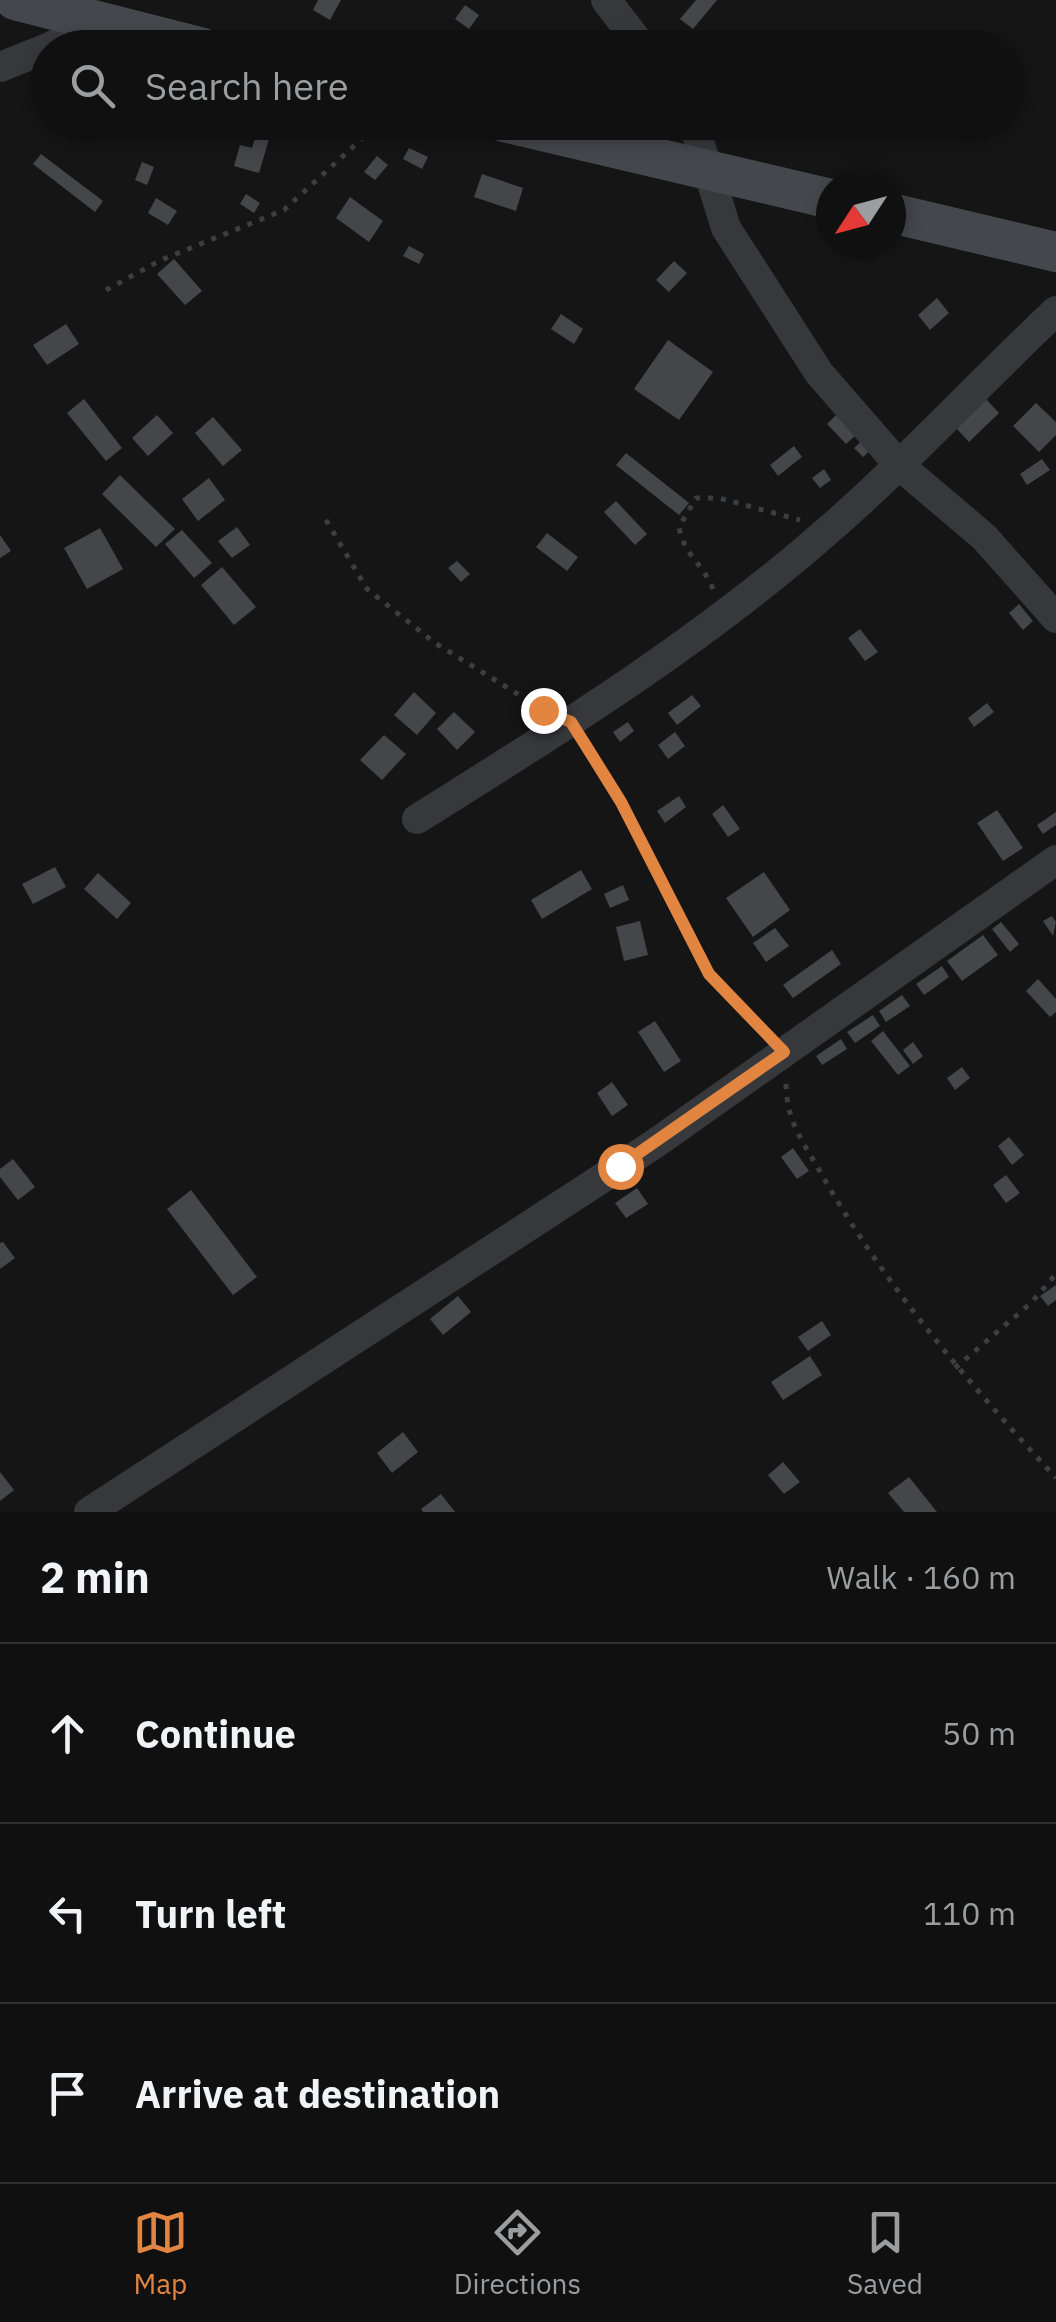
<!DOCTYPE html>
<meta charset="utf-8">
<style>
:root{--surface:#101010;--page:#1e1e1e;--text:#f1f3f6;--muted:#9c9d9f;--line:#303030;--accent:#e28541}
body{margin:0;font-family:"IBM Plex Sans",sans-serif;background:var(--page);color:var(--text)}
.compass{position:absolute;left:816px;top:170px;width:90px;height:90px;border-radius:50%;background:var(--surface);box-shadow:0 5px 15px #0003;rotate:234deg}
.stop{position:absolute;width:30px;height:30px;margin:-22px;border:8px solid #e28541;border-radius:50%;background:#fff}
.stop.end{background:#e28541;border-color:#fff;box-shadow:0 2px 10px #0008}
.list{margin:0;padding:0;list-style:none}
h2{display:flex;justify-content:space-between;align-items:center;height:130px;margin:0;padding:0 40px;font-size:42px}
h2 small{font-size:32px;font-weight:400;color:var(--muted)}
.list li{display:grid;grid-template-columns:65px 1fr auto;gap:30px;align-items:center;box-sizing:border-box;height:180px;padding:0 40px;border-top:2px solid var(--line)}
.list b{display:block;font-size:38px;white-space:nowrap}
.list em{font-size:32px;font-style:normal;color:var(--muted)}
.icon{flex:none;width:55px;height:55px;fill:none;stroke:currentColor;stroke-width:2;stroke-linecap:round;stroke-linejoin:round}
.map{position:relative;flex:none;width:1056px;height:1512px;overflow:hidden}
.search{position:absolute;background:var(--surface);box-shadow:0 5px 15px #0003;left:30px;right:30px;top:30px;height:110px;display:flex;align-items:center;gap:25px;box-sizing:border-box;padding:0 35px;border-radius:55px;color:var(--muted);font-size:38px}
.sheet{height:670px;background:var(--surface)}
nav{display:flex;justify-content:space-around;align-items:center;box-sizing:border-box;height:140px;border-top:2px solid var(--line);background:var(--surface);font-size:28px;color:var(--muted)}
nav a{display:grid;justify-items:center;gap:5px}
nav .on{color:var(--accent)}
.map>svg:first-child{display:block}
.building{fill:#444649}
.lines{fill:none;stroke-linecap:round;stroke-linejoin:round}
.path{stroke:#3c3f42;stroke-width:5;stroke-dasharray:5 8;stroke-linecap:butt}
.minor{stroke:#36383b;stroke-width:30}
.secondary{stroke:#44474b;stroke-width:40}
.route{stroke:#e28541;stroke-width:12}
</style>
<div class="map">
<svg width="1056" height="1512" viewBox="0 0 1056 1512">
<rect width="100%" height="100%" fill="#151516"/>
<g class="building">
<path d="M318 0H341L330 20 313 10Z"/>
<path d="M696 0H717L693 29 680 19Z"/>
<path d="M465 5 479 15 469 29 455 19Z"/>
<path d="M256 135 269 139 259 173 234 166 240 145 252 148Z"/>
<path d="M409 148 428 157 422 169 403 159Z"/>
<path d="M41 154 103 201 95 212 33 164Z"/>
<path d="M377 156 388 165 375 180 364 172Z"/>
<path d="M142 162 154 167 147 185 135 180Z"/>
<path d="M482 174 523 188 516 211 474 197Z"/>
<path d="M246 194 260 203 254 213 240 204Z"/>
<path d="M350 197 383 221 369 242 336 218Z"/>
<path d="M156 198 177 211 168 225 148 213Z"/>
<path d="M409 246 424 254 419 264 403 256Z"/>
<path d="M174 259 202 291 185 305 157 274Z"/>
<path d="M674 261 687 273 669 292 656 280Z"/>
<path d="M937 298 949 313 930 330 918 315Z"/>
<path d="M561 314 583 329 574 344 551 329Z"/>
<path d="M66 324 79 344 47 365 33 345Z"/>
<path d="M668 340 713 372 679 420 634 389Z"/>
<path d="M84 399 122 448 106 461 67 413Z"/>
<path d="M986 399 999 413 969 442 956 428Z"/>
<path d="M1036 403 1056 422V435L1039 452 1013 426Z"/>
<path d="M837 414 856 435 846 444 827 424Z"/>
<path d="M157 415 173 433 148 456 132 438Z"/>
<path d="M213 417 242 450 223 466 195 433Z"/>
<path d="M864 439 873 448 863 457 854 448Z"/>
<path d="M794 446 802 457 778 476 770 465Z"/>
<path d="M626 453 689 503 679 515 616 465Z"/>
<path d="M1042 459 1050 470 1027 485 1020 474Z"/>
<path d="M824 469 831 480 820 488 812 478Z"/>
<path d="M120 475 175 529 156 547 102 494Z"/>
<path d="M209 478 225 500 198 521 182 499Z"/>
<path d="M616 501 647 534 635 545 604 512Z"/>
<path d="M237 527 250 545 232 558 218 541Z"/>
<path d="M100 528 123 569 87 589 64 548Z"/>
<path d="M182 530 212 563 194 578 165 544Z"/>
<path d="M547 533 578 557 567 571 536 547Z"/>
<path d="M0 535 11 551 0 558Z"/>
<path d="M457 561 470 574 461 582 448 568Z"/>
<path d="M222 567 256 607 234 625 201 585Z"/>
<path d="M1019 604 1033 621 1023 630 1009 613Z"/>
<path d="M860 629 878 652 865 661 848 638Z"/>
<path d="M414 692 436 713 417 735 394 715Z"/>
<path d="M692 695 701 706 677 725 668 713Z"/>
<path d="M987 703 994 712 974 727 968 718Z"/>
<path d="M454 712 475 732 457 750 437 729Z"/>
<path d="M628 722 634 731 620 742 613 732Z"/>
<path d="M675 732 685 746 668 759 658 745Z"/>
<path d="M384 735 406 754 382 780 360 760Z"/>
<path d="M679 796 686 807 665 823 657 811Z"/>
<path d="M723 805 740 829 728 837 712 814Z"/>
<path d="M997 810 1023 848 1003 861 977 823Z"/>
<path d="M1056 812V825L1043 834 1037 825Z"/>
<path d="M55 867 66 887 33 904 22 884Z"/>
<path d="M581 870 592 889 542 919 531 900Z"/>
<path d="M764 872 790 910 753 937 726 898Z"/>
<path d="M98 873 131 903 117 919 84 889Z"/>
<path d="M623 885 629 900 610 908 604 894Z"/>
<path d="M1052 916 1056 922 1053 936 1043 921Z"/>
<path d="M640 921 648 955 624 961 616 927Z"/>
<path d="M1001 922 1019 944 1010 952 992 929Z"/>
<path d="M775 928 789 946 766 962 753 943Z"/>
<path d="M983 935 998 955 962 981 947 961Z"/>
<path d="M832 950 841 964 793 998 783 985Z"/>
<path d="M942 966 949 977 924 995 916 984Z"/>
<path d="M1038 979 1056 999V1012L1050 1017 1026 991Z"/>
<path d="M902 995 910 1006 886 1022 879 1011Z"/>
<path d="M873 1015 880 1026 855 1043 847 1032Z"/>
<path d="M655 1021 681 1061 664 1072 638 1032Z"/>
<path d="M883 1031 910 1066 898 1075 871 1041Z"/>
<path d="M841 1039 847 1049 822 1065 816 1056Z"/>
<path d="M913 1042 923 1056 913 1064 903 1050Z"/>
<path d="M962 1067 970 1078 955 1090 947 1078Z"/>
<path d="M612 1082 628 1105 612 1116 597 1093Z"/>
<path d="M1009 1137 1024 1155 1012 1165 998 1146Z"/>
<path d="M793 1148 809 1171 797 1179 781 1157Z"/>
<path d="M13 1159 35 1187 18 1200 0 1177V1169Z"/>
<path d="M1006 1175 1020 1193 1006 1203 993 1185Z"/>
<path d="M637 1188 648 1204 626 1218 615 1203Z"/>
<path d="M191 1190 257 1277 233 1295 167 1209Z"/>
<path d="M3 1242 15 1258 0 1269V1243Z"/>
<path d="M1056 1285V1300L1048 1306 1040 1296Z"/>
<path d="M458 1296 471 1312 443 1335 430 1319Z"/>
<path d="M822 1321 831 1335 808 1351 798 1337Z"/>
<path d="M810 1356 822 1375 783 1400 771 1382Z"/>
<path d="M403 1432 418 1452 392 1473 377 1453Z"/>
<path d="M783 1462 800 1482 784 1494 768 1475Z"/>
<path d="M0 1472 14 1490 0 1501Z"/>
<path d="M909 1477 937 1512H904L888 1493Z"/>
<path d="M441 1494 455 1512H423L421 1509Z"/>
</g>
<g class="lines">
<g class="path">
<path d="M106 290 161 260 284 210 380 122"/>
<path d="M326 520 367 589 435 643 542 709"/>
<path d="M713 589C702 562 685 557 679 527L696 498H719L800 520"/>
<path d="M584 742 621 802 709 974 764 1032"/>
<path d="M786 1084C787 1124 803 1141 822 1175 888 1290 967 1381 1056 1478"/>
<path d="M955 1368 1031 1303 1056 1274"/>
</g>
<g class="minor">
<path d="M606 0 643 48"/>
<path d="M48 48 100 21"/>
<path d="M0 67 48 48"/>
<path d="M693 122 726 228 819 373 899 465 984 537 1056 618"/>
<path d="M417 819C561 729 704 640 832 527 910 459 980 382 1056 311"/>
<path d="M89 1512 653 1145 1056 860"/>
</g>
<g class="secondary">
<path d="M15 0 203 48"/>
<path d="M504 122 831 199"/>
<path d="M891 213 1056 252"/>
</g>
</g>
<g class="lines">
<path class="route" d="M543 710 571 722 588 749 621 802 709 974 784 1052 620 1166"/>
</g>
</svg>
<svg class="compass" viewBox="-18 -18 36 36"><path d="M0-13l5 13h-10z" fill="#e53935"/><path d="M0 13l5-13h-10z" fill="#9c9d9f"/></svg>
<div class="stop" style="left:620px;top:1166px"></div>
<div class="stop end" style="left:543px;top:710px"></div>
<div class="search"><svg class="icon" aria-label="search" viewBox="0 0 24 24"><circle cx="10" cy="10" r="6"/><path d="M15 15l6 6"/></svg>Search here</div>
</div>
<section class="sheet">
<h2>2 min<small>Walk · 160 m</small></h2>
<ul class="list">
<li><svg class="icon" aria-label="ahead" viewBox="0 0 24 24"><path d="M12 20V5M6 11l6-6 6 6"/></svg><div><b>Continue</b></div><em>50 m</em></li>
<li><svg class="icon" aria-label="left" viewBox="0 0 24 24"><path d="M17 20v-9H6M10 6l-5 5 5 5"/></svg><div><b>Turn left</b></div><em>110 m</em></li>
<li><svg class="icon" aria-label="arrive" viewBox="0 0 24 24"><path d="M6 21V4h12l-3 4 3 4H6"/></svg><div><b>Arrive at destination</b></div></li>
</ul>
</section>
<nav>
<a class="on"><svg class="icon" aria-label="map" viewBox="0 0 24 24"><path d="M3 6l6-2 6 2 6-2v14l-6 2-6-2-6 2zM9 4v14M15 6v14"/></svg>Map</a>
<a><svg class="icon" aria-label="directions" viewBox="0 0 24 24"><path d="M12 3l9 9-9 9-9-9zM9 14v-3h6M13 9l2 2-2 2"/></svg>Directions</a>
<a><svg class="icon" aria-label="saved" viewBox="0 0 24 24"><path d="M7 4h10v16l-5-4-5 4z"/></svg>Saved</a>
</nav>
